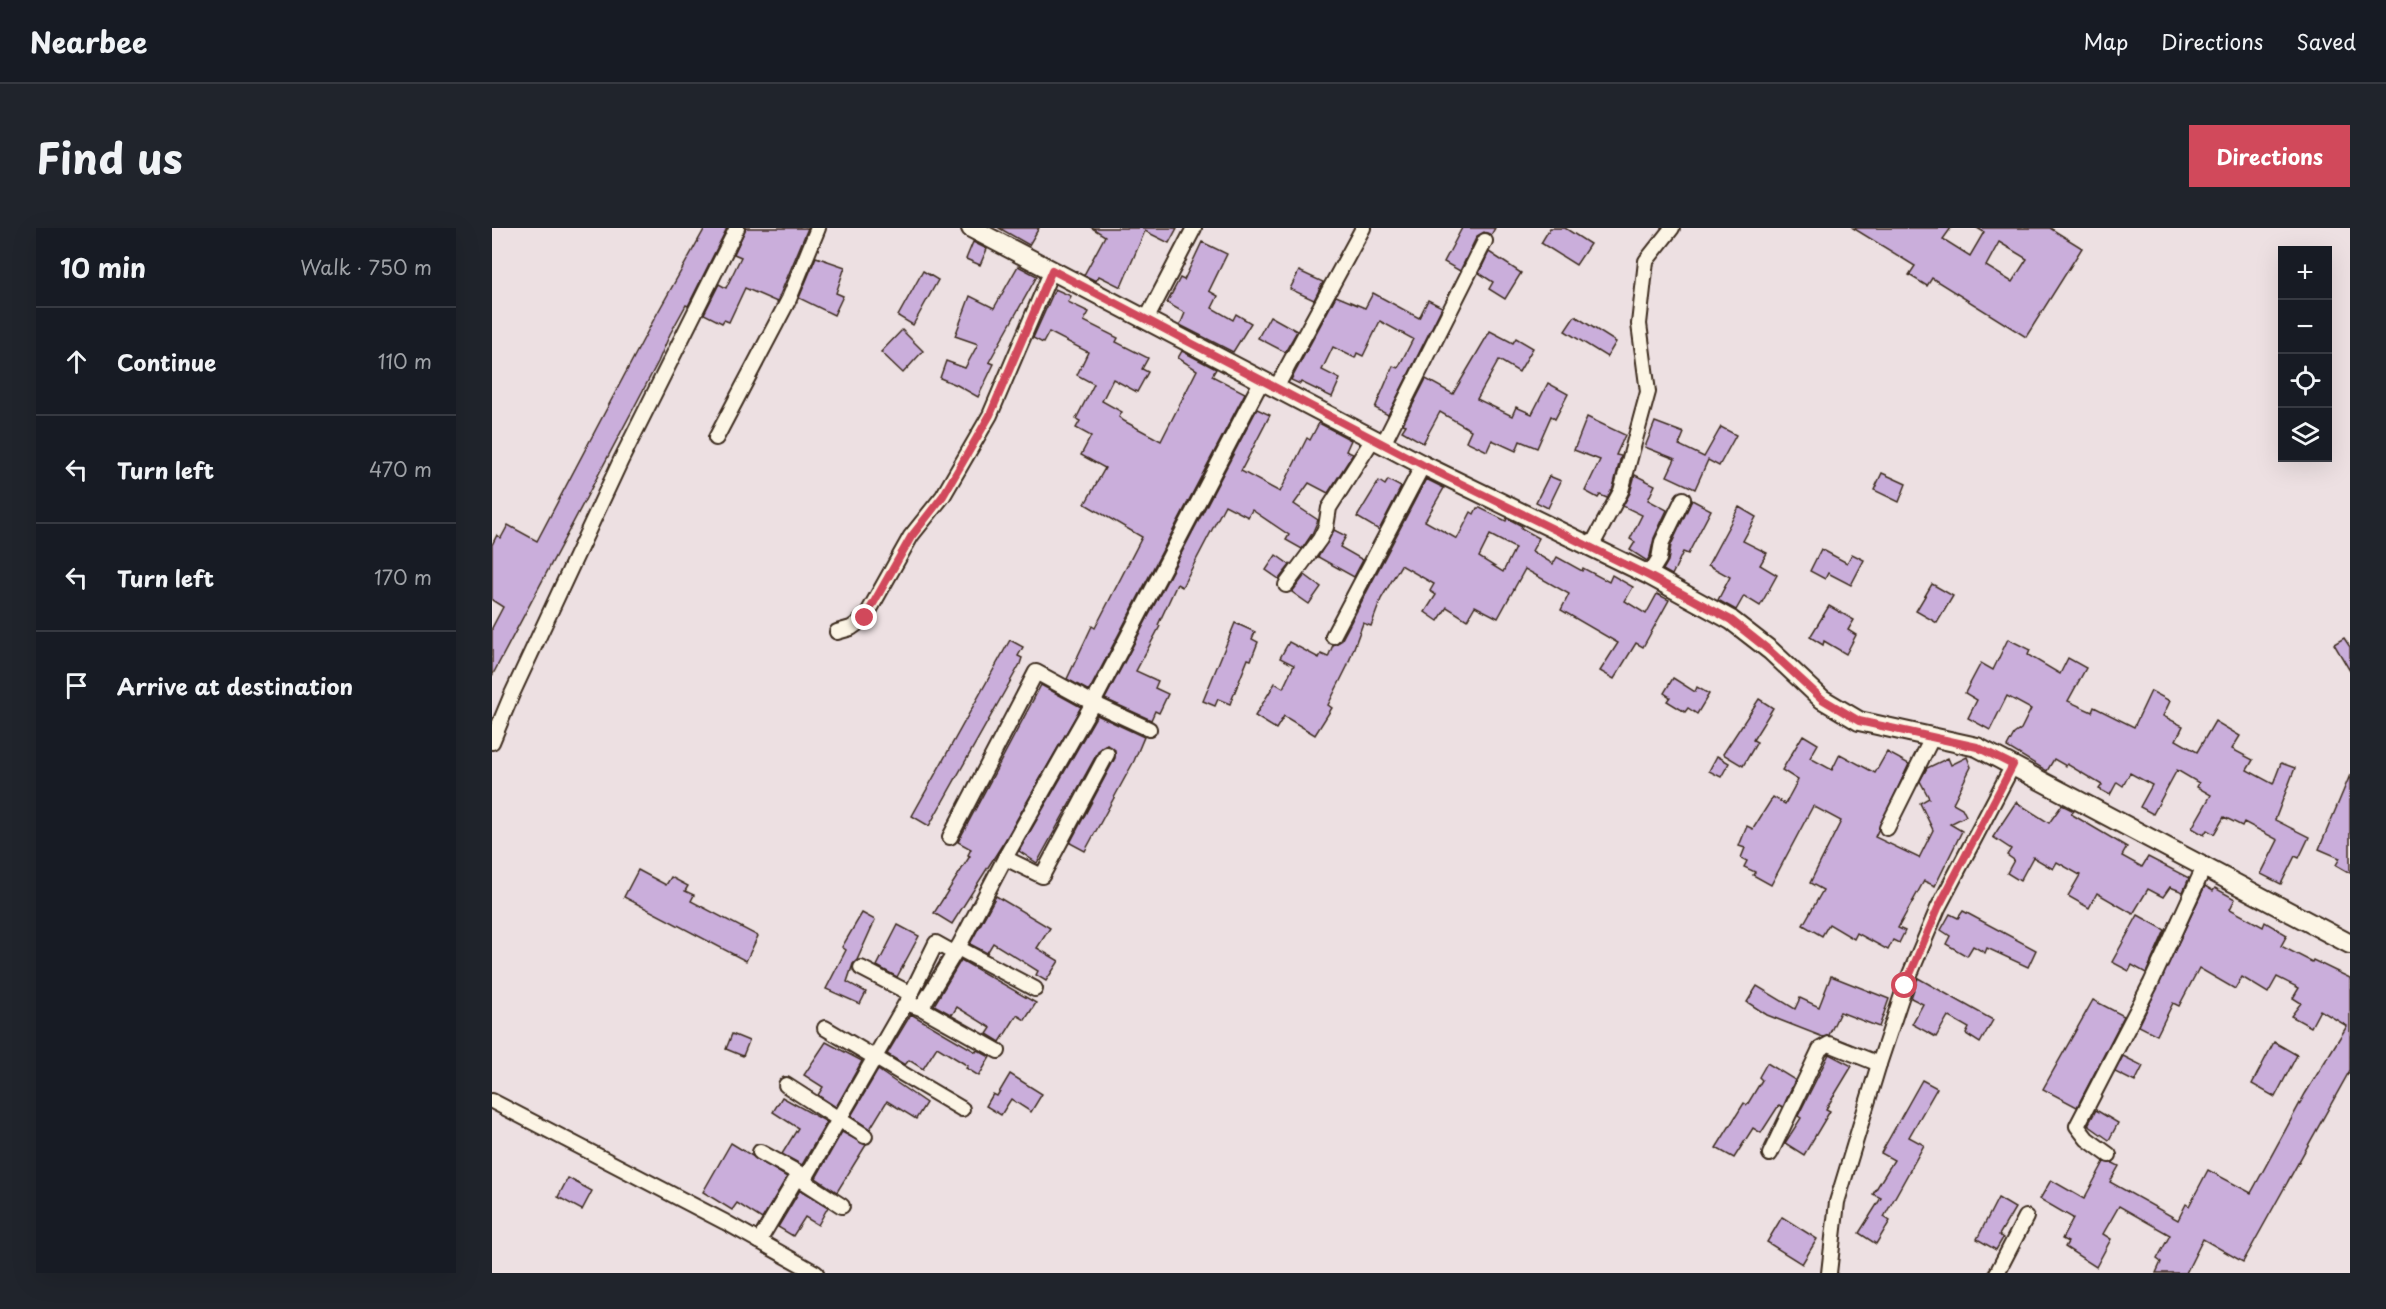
<!DOCTYPE html>
<meta charset="utf-8">
<style>
:root{--surface:#171b24;--page:#20242c;--text:#f1f3f6;--muted:#9ea1a6;--line:#363941;--accent:#d1495b}
body{margin:0;font-family:"Playpen Sans",sans-serif;background:var(--page);color:var(--text)}
.controls{position:absolute;right:18px;top:18px;display:grid;overflow:hidden;border-radius:0px;box-shadow:0 6px 24px #0002}
.controls button{width:54px;height:54px;display:grid;place-items:center;padding:0;border:0;border-bottom:2px solid var(--line);background:var(--surface);color:var(--text);font:30px sans-serif}
.stop{position:absolute;width:18px;height:18px;margin:-14px;border:4px solid #d1495b;border-radius:50%;background:#fff}
.stop.end{background:#d1495b;border-color:#fff;box-shadow:0 2px 6px #0008}
.list{margin:0;padding:0;list-style:none}
h2{display:flex;justify-content:space-between;align-items:center;height:78px;margin:0;padding:0 24px;font-size:26px}
h2 small{font-size:20px;font-weight:400;color:var(--muted)}
.list li{display:grid;grid-template-columns:39px 1fr auto;gap:18px;align-items:center;box-sizing:border-box;height:108px;padding:0 24px;border-top:2px solid var(--line)}
.list b{display:block;font-size:22px;white-space:nowrap}
.list em{font-size:20px;font-style:normal;color:var(--muted)}
.icon{flex:none;width:33px;height:33px;fill:none;stroke:currentColor;stroke-width:2;stroke-linecap:round;stroke-linejoin:round}
.map{position:relative;flex:none;width:1858px;height:1045px;overflow:hidden;border-radius:0px}
header{display:flex;align-items:center;gap:36px;box-sizing:border-box;height:84px;padding:0 30px;background:var(--surface);border-bottom:2px solid var(--line)}
header strong{font-size:28px}
nav{display:flex;gap:33px;margin-inline-start:auto;font-size:21px}
.intro{display:flex;align-items:center;justify-content:space-between;box-sizing:border-box;height:144px;padding:0 36px}
h1{margin:0;font-size:42px}
.button{padding:15px 27px;border-radius:0px;background:var(--accent);color:#fff;font-size:21px;font-weight:700}
main{display:flex;gap:36px;padding:0 36px}
aside{flex:1;background:var(--surface);border-radius:0px;box-shadow:0 6px 24px #0002}
.map>svg:first-child{display:block}
.building{fill:#caaedb;stroke:#3b2a1e;stroke-width:1.5;fill-rule:evenodd}
.lines{fill:none;stroke-linecap:round;stroke-linejoin:round}
.street-casing{stroke:#3b2a1e;stroke-width:18}
.secondary-casing{stroke:#3b2a1e;stroke-width:22}
.street{stroke:#fcf5e5;stroke-width:14}
.secondary{stroke:#fcf5e5;stroke-width:18}
.route{stroke:#d1495b;stroke-width:8}
</style>
<header>
<strong>Nearbee</strong>
<nav><a>Map</a><a>Directions</a><a>Saved</a></nav>
</header>
<div class="intro"><h1>Find us</h1><a class="button">Directions</a></div>
<main>
<aside>
<h2>10 min<small>Walk · 750 m</small></h2>
<ul class="list">
<li><svg class="icon" aria-label="ahead" viewBox="0 0 24 24"><path d="M12 20V5M6 11l6-6 6 6"/></svg><div><b>Continue</b></div><em>110 m</em></li>
<li><svg class="icon" aria-label="left" viewBox="0 0 24 24"><path d="M17 20v-9H6M10 6l-5 5 5 5"/></svg><div><b>Turn left</b></div><em>470 m</em></li>
<li><svg class="icon" aria-label="left" viewBox="0 0 24 24"><path d="M17 20v-9H6M10 6l-5 5 5 5"/></svg><div><b>Turn left</b></div><em>170 m</em></li>
<li><svg class="icon" aria-label="arrive" viewBox="0 0 24 24"><path d="M6 21V4h12l-3 4 3 4H6"/></svg><div><b>Arrive at destination</b></div></li>
</ul>
</aside>
<div class="map">
<svg width="1858" height="1045" viewBox="0 0 1858 1045">
<rect width="100%" height="100%" fill="#ede0e2"/>
<filter id="ink" filterUnits="userSpaceOnUse"><feTurbulence type="fractalNoise" baseFrequency=".0167" numOctaves="2"/><feDisplacementMap in="SourceGraphic" scale="12" xChannelSelector="R" yChannelSelector="G"/><feConvolveMatrix kernelMatrix="1 2 1 2 8 2 1 2 1" color-interpolation-filters="sRGB"/></filter>
<g filter="url(#ink)">
<g class="building">
<path d="M213 0H235L196 78 194 77 178 106 166 134 0 448V400L11 379 0 372V317L5 307 9 310 16 297 45 313 161 93Z"/>
<path d="M254 0H316L285 74 253 60 237 94 232 92 230 95 212 86 227 56 234 60 249 29 242 26Z"/>
<path d="M507 0H547L537 17Z"/>
<path d="M600 0H685L677 15 653 3 629 59 607 48 604 53 592 47 613 8Z"/>
<path d="M970 0H1003L999 7 992 4 985 8 968 43 952 34Z"/>
<path d="M1058 0H1073L1098 16 1084 37 1049 15Z"/>
<path d="M1361 0H1459L1451 11 1478 28 1492 4 1485 0H1558L1590 20 1534 109 1440 50 1435 58 1417 47 1423 38ZM1507 14 1535 31 1520 54 1494 38Z"/>
<path d="M481 14 495 21 488 37 474 31Z"/>
<path d="M710 14 735 26 717 63 726 68 720 80 741 92 744 86 759 95 741 124 688 97 693 85 675 75 688 50 692 52Z"/>
<path d="M997 24 1029 45 1013 71 997 61 1001 54 987 45Z"/>
<path d="M324 29 353 39 344 65 351 68 342 87 307 70Z"/>
<path d="M526 38 545 48 497 134 502 136 486 169 465 157 448 150 454 133 473 140 486 116 463 108 478 68 502 80Z"/>
<path d="M431 43 446 52 421 97 406 88Z"/>
<path d="M807 43 831 54 822 72 798 61Z"/>
<path d="M563 61 579 68 576 74 597 84 592 93 626 110 624 114 656 130 650 141 656 144 645 164 621 151 610 173 630 184 627 189 632 193 669 213 705 142 686 130 690 123 724 141 720 148 753 165 597 463 575 451 600 398 603 400 650 309 593 276 613 240 589 227 599 208 584 200 588 193 584 191 602 156 585 147 596 124 557 104 551 115 541 110Z"/>
<path d="M881 65 927 90 936 72 950 79 896 187 883 180 901 138 906 140 921 111 888 93 871 128 865 125 863 130 841 119 830 142 848 151 840 169 809 154 808 156 799 152 844 68 873 80Z"/>
<path d="M778 88 805 103 793 124 766 110Z"/>
<path d="M1083 88 1124 114 1115 129 1073 103Z"/>
<path d="M410 102 431 123 411 145 389 124Z"/>
<path d="M998 103 1021 115 1024 110 1041 120 1027 144 1007 132 985 171 1020 188 1024 179 1040 186 1056 155 1076 166 1063 191 1059 188 1045 220 1028 213 1024 223 1000 212 995 223 974 213 979 202 948 184 931 215 910 203 914 197 911 196 934 151 961 166Z"/>
<path d="M765 181 778 187 749 243 788 264 815 210 818 212 827 195 859 212 854 223 861 226 836 265 817 255 802 276 826 292 820 306 810 321 794 312 797 307 760 282 756 289 733 277 690 359 685 356 666 397 668 398 644 443 666 453 663 460 676 466 667 485 663 483 659 492 613 471Z"/>
<path d="M1095 189 1133 207 1124 227 1129 228 1121 260 1115 270 1108 267 1106 270 1093 263 1108 232 1082 222Z"/>
<path d="M1163 194 1192 205 1187 217 1212 229 1229 199 1244 207 1227 238 1216 232 1203 261 1175 248 1183 231 1153 219Z"/>
<path d="M1390 245 1414 256 1407 274 1382 262Z"/>
<path d="M1143 247 1163 257 1156 272 1175 282 1162 310 1158 328 1155 333 1138 322 1143 314 1138 311 1150 287 1131 278 1138 265Z"/>
<path d="M1057 248 1069 253 1056 280 1044 274Z"/>
<path d="M934 251 952 260 933 293 965 311 979 284 982 286 985 280H988L1014 293 1015 290 1030 298 1029 300 1047 310 1040 323 1061 336 1065 329 1090 343 1091 340 1117 354 1120 347 1141 359 1133 373 1154 386 1165 366 1177 372 1151 419 1144 415 1122 451 1108 443 1126 415 1069 382 1077 366 1033 341 1006 390 983 378 975 392 955 379 946 393 933 384 944 367 938 363 942 356 909 337 889 371 879 398 871 395 855 439 836 477 840 480 823 507 792 488 784 501 763 488 783 455 791 460 802 437 788 430 797 414 827 430 829 426 836 429 841 417 849 413ZM998 307 1023 320 1011 344 987 329Z"/>
<path d="M896 252 909 259 887 302 865 289 887 253 893 257Z"/>
<path d="M1200 272 1219 282 1196 326 1191 324 1180 347 1171 342 1176 333 1179 317Z"/>
<path d="M1247 279 1264 289 1251 313 1275 325 1268 337 1285 347 1268 378 1252 368 1244 382 1226 372 1238 349 1216 337Z"/>
<path d="M842 302 854 308 848 319 871 332 862 349 826 329Z"/>
<path d="M1329 321 1355 335 1360 326 1372 332 1359 357 1336 345 1333 351 1318 343Z"/>
<path d="M784 327 798 337 787 351 774 342Z"/>
<path d="M813 347 829 359 817 376 800 364Z"/>
<path d="M1440 356 1461 368 1445 395 1424 383Z"/>
<path d="M1337 378 1362 392 1356 402 1364 407 1354 426 1332 413 1331 417 1318 409Z"/>
<path d="M743 395 763 404 760 411 766 414 759 432 756 431 738 476 726 471 723 478 711 473Z"/>
<path d="M1852 410 1858 419V443L1842 416Z"/>
<path d="M1516 411 1538 422 1536 427 1568 446 1576 430 1594 440 1576 473 1600 484 1602 479 1642 499 1659 463 1678 473 1671 488 1691 498 1684 512 1705 524 1723 493 1748 508 1740 521 1761 532 1755 542 1781 556 1789 535 1803 540 1783 592 1817 609 1807 630 1803 628 1789 656 1769 646 1786 612 1752 594 1750 598 1732 589 1722 606 1715 602 1712 607 1700 600 1719 567 1705 559 1707 555 1685 542 1661 586 1648 579 1660 557 1638 545 1631 558 1625 554 1618 567 1607 561 1610 557 1575 536 1574 538 1562 531 1555 543 1515 519 1522 506 1529 501 1539 481 1515 468 1498 502 1476 490 1485 472 1473 465 1489 435 1501 442Z"/>
<path d="M518 412 531 419 526 428 530 430 528 436 437 598 420 588Z"/>
<path d="M1181 450 1203 464 1205 459 1217 466 1205 486 1196 480 1193 484 1175 473 1178 469 1172 465Z"/>
<path d="M549 457 589 479 512 614 460 696 442 685 478 628 476 627 479 621 466 614Z"/>
<path d="M1267 471 1281 480 1261 512 1265 514 1251 538 1231 526Z"/>
<path d="M605 487 652 509 642 533 593 623 578 615 623 530V522L615 517 607 522 545 635 527 623Z"/>
<path d="M1311 507 1326 516 1318 530 1340 542 1348 526 1383 545 1395 524 1417 536 1383 609 1427 630 1441 602 1428 575 1437 570 1428 553 1435 540 1456 530 1459 537 1475 529 1479 539 1461 575 1470 580 1474 588 1458 596 1470 603 1443 658 1432 653 1406 700 1413 703 1407 715 1401 712 1396 722 1365 705 1362 711 1337 696 1330 708 1311 697 1331 662 1318 655 1349 593 1321 578 1279 657 1261 647 1263 644 1252 639 1255 633 1249 630 1253 620 1247 618 1255 598 1261 601 1281 569 1293 576 1306 552 1290 542Z"/>
<path d="M1225 528 1237 535 1229 549 1217 543Z"/>
<path d="M1858 547V645L1844 637 1848 630 1827 621Z"/>
<path d="M1524 574 1557 595 1570 577 1582 583 1579 586 1635 619 1630 628 1650 639 1656 629 1697 650 1691 664 1678 659 1671 669 1656 661 1641 686 1605 665 1597 680 1576 668 1588 647 1565 634 1561 641 1541 629 1528 653 1515 645 1522 632 1515 627 1519 621 1501 609Z"/>
<path d="M146 642 174 657 179 649 196 658 193 663 202 667 199 673 266 708 254 733 132 669Z"/>
<path d="M1713 658 1721 663 1723 660 1743 671 1738 681 1771 699 1773 694 1795 707 1789 718 1820 734 1821 732 1858 750V842L1751 1034 1711 1011 1694 1045H1664L1669 1034 1665 1031 1678 1007 1627 978 1611 1006 1619 1011 1604 1039 1573 1019 1576 1014 1570 1011 1581 990 1548 971 1559 952 1592 971 1612 934 1621 935 1627 938 1618 954 1686 992 1694 976 1697 978 1716 942 1759 965 1813 866 1855 798 1828 782 1819 799 1799 788 1809 775 1801 770 1807 760 1785 749 1776 765 1750 749 1743 761 1707 740 1687 778 1681 775 1665 807 1647 798Z"/>
<path d="M504 668 558 700 545 720 567 733 554 753 544 747 546 743 501 715 495 725 478 716Z"/>
<path d="M1471 683 1544 722 1536 739 1495 720 1493 725 1481 718 1475 728 1454 716 1458 708 1449 702 1458 686 1466 690Z"/>
<path d="M370 685 383 692 365 732 361 736 355 754 374 764 368 776 334 761 354 722 350 719Z"/>
<path d="M1646 687 1673 702 1654 745 1640 737 1637 743 1620 734Z"/>
<path d="M406 697 427 708 405 749 385 738Z"/>
<path d="M469 732 544 775 533 792 525 787 508 814 495 806 499 800 465 779 460 787 442 777Z"/>
<path d="M1339 748 1397 771 1387 799 1348 784 1337 807 1331 809 1275 787 1255 774 1265 758 1303 781 1308 770 1327 779Z"/>
<path d="M1426 750 1501 792 1488 815 1474 806 1477 800 1456 788 1444 809 1420 796 1431 776 1419 770Z"/>
<path d="M1601 772 1632 788 1585 879 1551 861Z"/>
<path d="M419 786 484 824 485 822 498 829 487 848 474 840 476 838 445 819 431 841 417 832 413 837 395 826Z"/>
<path d="M240 806 257 813 251 828 234 821Z"/>
<path d="M334 814 370 833 344 879 326 867 331 859 312 847Z"/>
<path d="M1782 814 1805 827 1783 869 1760 856Z"/>
<path d="M1337 826 1360 838 1334 881 1338 883 1312 927 1293 915 1309 890 1306 888Z"/>
<path d="M1631 828 1651 838 1643 854 1623 844Z"/>
<path d="M1275 835 1303 852 1291 879 1287 877 1269 905 1261 900 1242 930 1224 920 1252 875 1255 877 1270 852 1267 849Z"/>
<path d="M386 842 434 875 424 891 395 873 378 901 359 888Z"/>
<path d="M518 846 550 866 539 884 519 871 509 887 494 878 501 866 505 868Z"/>
<path d="M1430 852 1445 860 1417 909 1432 917 1392 989 1398 993 1384 1016 1367 1005 1389 970 1381 966 1402 932 1389 925Z"/>
<path d="M290 869 335 894 310 937 290 926 306 900 281 884Z"/>
<path d="M1604 882 1626 895 1617 912 1596 897Z"/>
<path d="M350 904 374 917 345 964 324 950Z"/>
<path d="M239 915 295 949 270 991 245 975 240 982 211 964Z"/>
<path d="M76 950 100 963 90 982 66 969Z"/>
<path d="M308 962 336 979 326 997 313 989 301 1008 286 999Z"/>
<path d="M1506 970 1523 980 1507 1007 1511 1010 1504 1022 1485 1011Z"/>
<path d="M1290 989 1325 1011 1310 1036 1275 1014Z"/>
</g>
<g class="lines">
<defs>
<g id="street">
<path d="M654 92 702 0"/>
<path d="M784 160 871 0"/>
<path d="M224 210 297 71 326 0"/>
<path d="M891 216 993 13"/>
<path d="M1099 319 1129 263 1156 164 1147 96 1154 33 1180 0"/>
<path d="M1157 347 1167 331 1170 314 1191 271"/>
<path d="M794 357 828 311 834 299 837 280 881 211"/>
<path d="M345 404 359 400 373 390 419 308 451 268 498 187 560 42"/>
<path d="M841 408 931 237"/>
<path d="M0 514 20 466 129 232 245 0"/>
<path d="M1395 600 1441 508"/>
<path d="M458 609 544 444 601 475 657 501"/>
<path d="M513 630 550 648 615 526"/>
<path d="M466 720 543 761"/>
<path d="M369 740 419 766 416 772"/>
<path d="M419 766 444 715 462 725"/>
<path d="M429 780 506 823"/>
<path d="M333 800 470 881"/>
<path d="M294 857 373 908"/>
<path d="M0 873 233 994 324 1045"/>
<path d="M268 924 312 948"/>
<path d="M1278 926 1328 821 1337 816 1387 836"/>
<path d="M1617 927 1595 911 1585 898 1659 755 1713 637"/>
<path d="M308 951 350 978"/>
<path d="M267 1013 302 954 315 947 414 775 429 780 468 716 513 630 601 475 770 152"/>
<path d="M1337 1045 1345 974 1387 836 1413 758 1446 680 1521 537"/>
<path d="M1505 1045 1534 989"/>
</g>
<path id="secondary" d="M479 0 931 237 1157 347 1239 392 1279 423 1330 471 1367 493 1485 519 1858 716"/>
</defs>
<use href="#street" class="street-casing"/>
<use href="#secondary" class="secondary-casing"/>
<use href="#street" class="street"/>
<use href="#secondary" class="secondary"/>
</g>
</g>
<g class="lines" filter="url(#ink)">
<path class="route" d="M373 390 419 309 451 268 498 187 560 42 931 237 1157 348 1239 392 1278 423 1330 471 1367 493 1485 519 1521 537 1446 680 1413 758"/>
</g>
</svg>
<div class="controls">
<button>+</button>
<button>−</button>
<button><svg class="icon" aria-label="locate" viewBox="0 0 24 24"><circle cx="12" cy="12" r="6"/><path d="M12 2v4M12 18v4M2 12h4M18 12h4"/></svg></button>
<button><svg class="icon" aria-label="layers" viewBox="0 0 24 24"><path d="M12 4l9 5-9 5-9-5zM3 14l9 5 9-5"/></svg></button>
</div>
<div class="stop" style="left:1413px;top:758px"></div>
<div class="stop end" style="left:373px;top:390px"></div>
</div>
</main>
